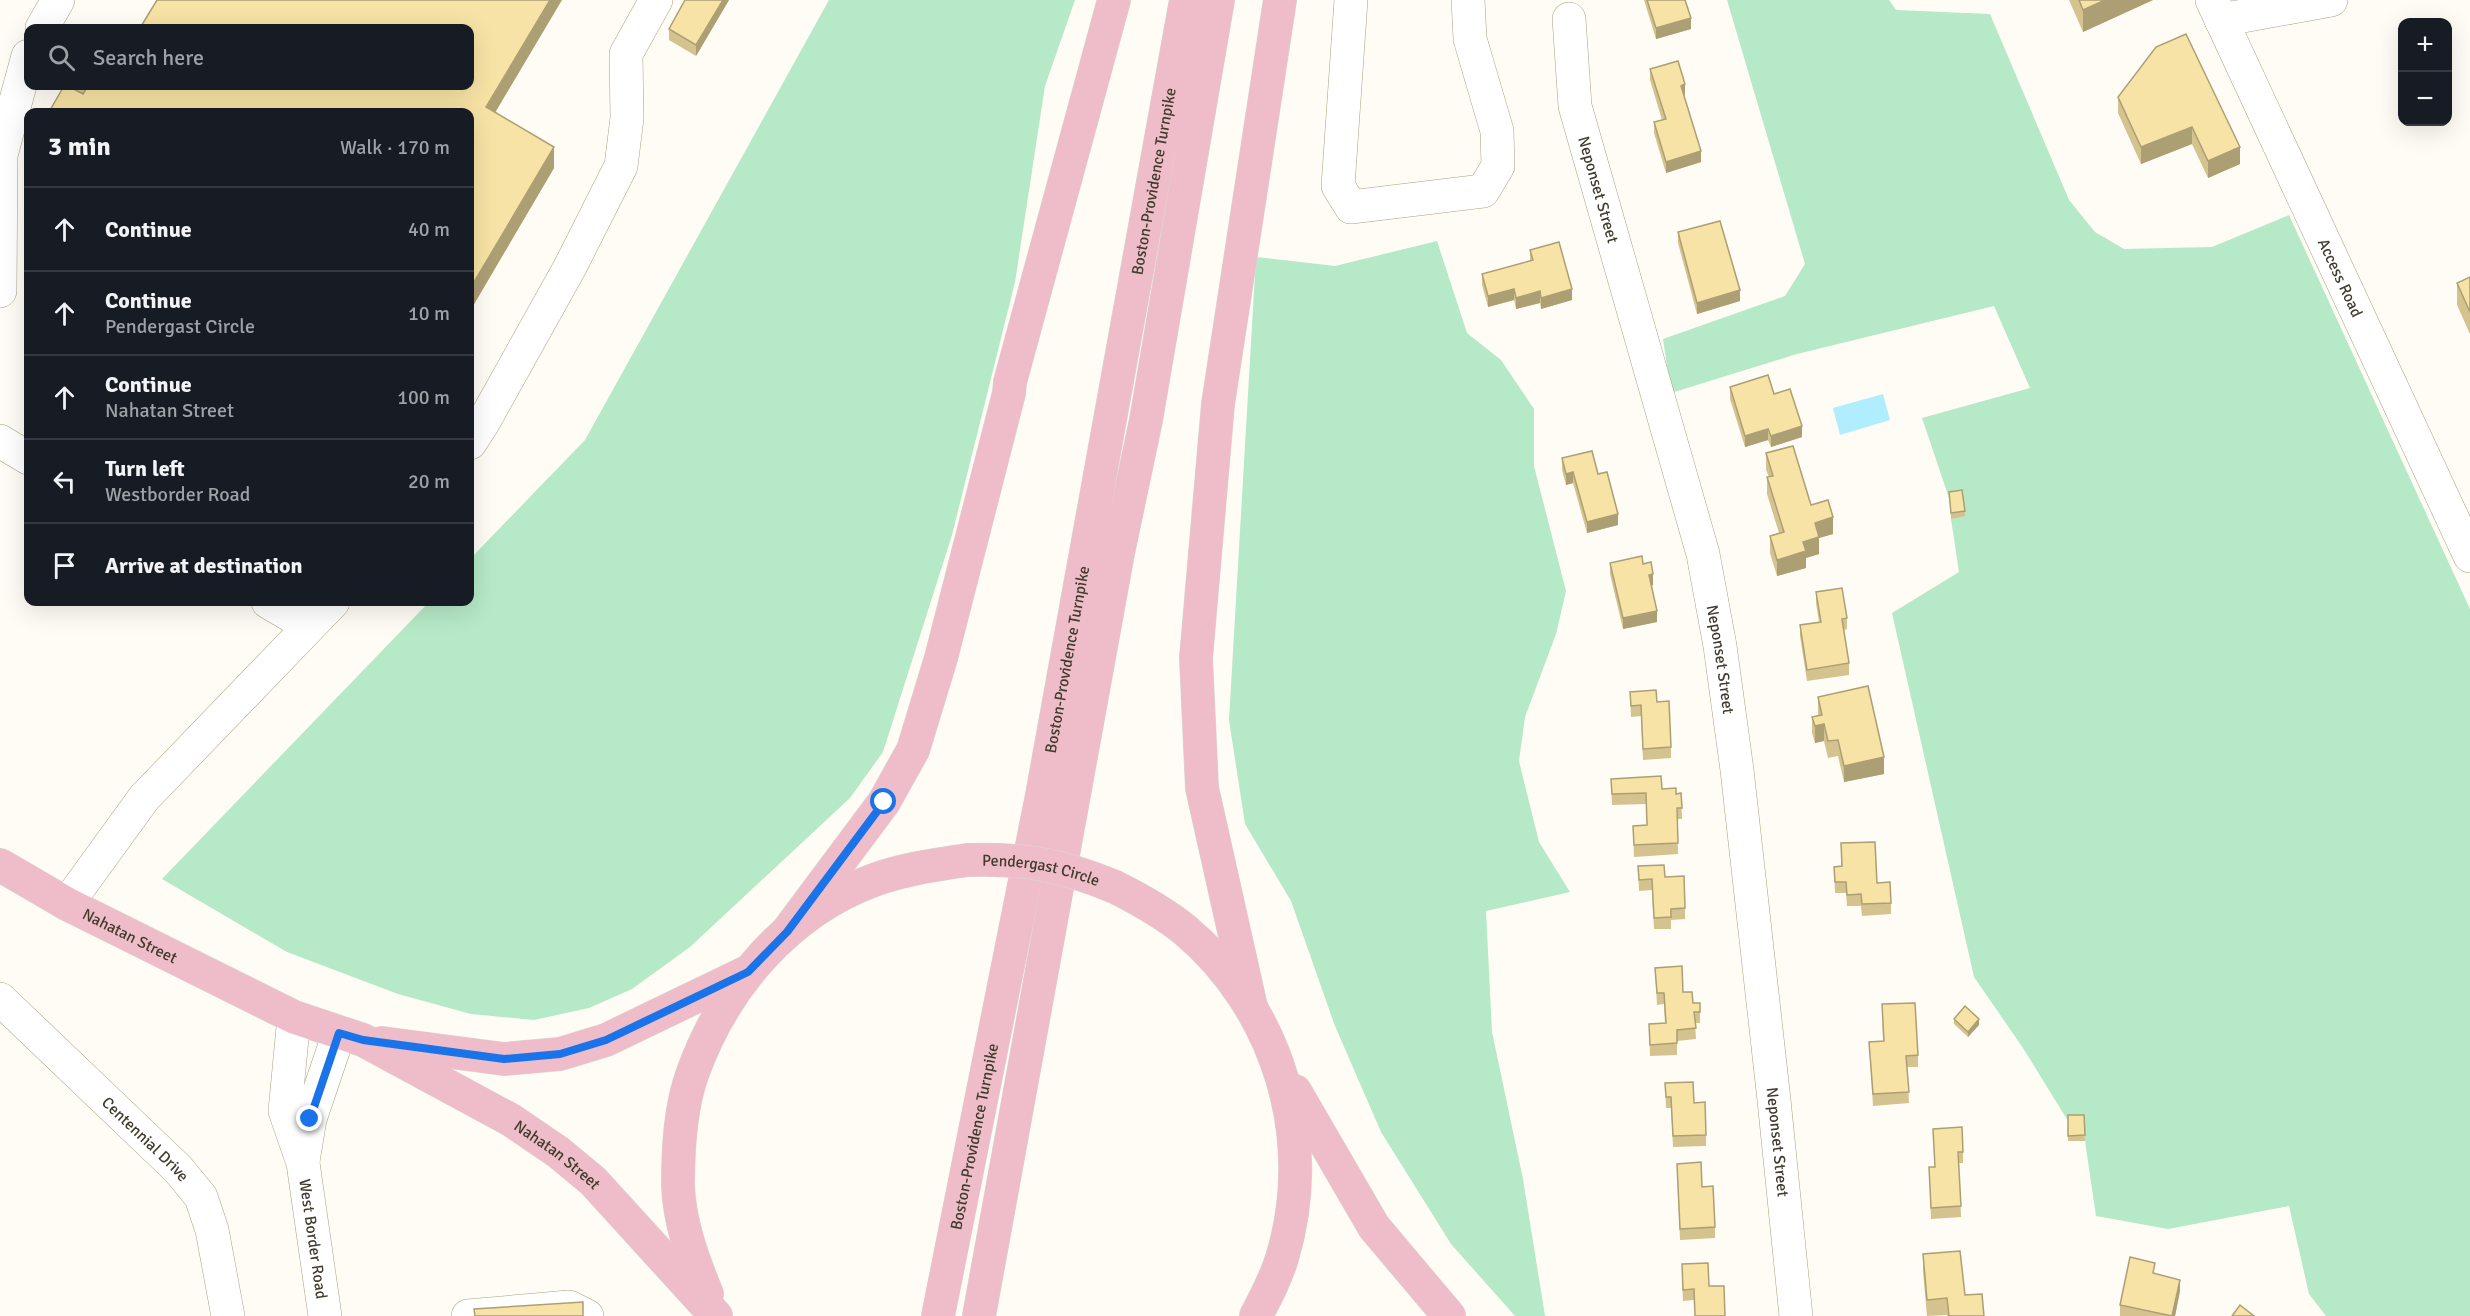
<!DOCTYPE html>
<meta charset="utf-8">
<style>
:root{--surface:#171b24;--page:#242831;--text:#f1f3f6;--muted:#9ea1a6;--line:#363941}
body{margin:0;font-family:Signika,sans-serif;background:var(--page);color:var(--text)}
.controls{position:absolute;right:18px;top:18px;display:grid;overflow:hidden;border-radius:12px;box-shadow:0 6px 24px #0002}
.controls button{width:54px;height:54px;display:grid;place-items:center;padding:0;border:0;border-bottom:2px solid var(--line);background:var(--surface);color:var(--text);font:30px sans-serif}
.stop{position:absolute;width:18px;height:18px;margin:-14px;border:4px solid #1a73e8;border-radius:50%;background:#fff}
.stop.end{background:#1a73e8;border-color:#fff;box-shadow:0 2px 6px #0008}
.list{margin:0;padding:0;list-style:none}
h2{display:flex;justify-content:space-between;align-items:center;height:78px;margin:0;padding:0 24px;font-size:26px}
h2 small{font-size:20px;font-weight:400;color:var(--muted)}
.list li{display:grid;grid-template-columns:39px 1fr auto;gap:18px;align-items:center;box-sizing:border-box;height:84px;padding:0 24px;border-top:2px solid var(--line)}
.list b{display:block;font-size:22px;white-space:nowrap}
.list p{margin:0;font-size:20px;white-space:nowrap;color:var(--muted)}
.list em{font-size:20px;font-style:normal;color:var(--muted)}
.icon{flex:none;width:33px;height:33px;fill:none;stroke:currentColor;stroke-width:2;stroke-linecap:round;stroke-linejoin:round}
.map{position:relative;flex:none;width:2470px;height:1316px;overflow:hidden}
.search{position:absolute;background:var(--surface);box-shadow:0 6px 24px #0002;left:24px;top:24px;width:450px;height:66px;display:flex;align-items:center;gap:15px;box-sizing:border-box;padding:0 21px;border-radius:12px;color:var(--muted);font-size:22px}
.panel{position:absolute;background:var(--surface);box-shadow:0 6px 24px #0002;left:24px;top:108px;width:450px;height:498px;border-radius:12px}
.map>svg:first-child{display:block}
.green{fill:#b5e9c7}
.water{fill:#b0edfe}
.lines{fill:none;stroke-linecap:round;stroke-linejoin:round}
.minor-casing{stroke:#aba07f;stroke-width:34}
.major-casing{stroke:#d9d8d5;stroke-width:34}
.minor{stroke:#fff;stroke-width:33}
.major{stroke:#efbdca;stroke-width:33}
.major-bridge-casing{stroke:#d9d8d5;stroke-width:34;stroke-linecap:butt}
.major-bridge{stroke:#efbdca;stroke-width:33}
.wall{fill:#d4c38e}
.shaded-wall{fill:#ad9f74}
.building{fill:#f7e3a5;stroke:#ad9f74;stroke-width:1.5}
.route{stroke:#1a73e8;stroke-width:8}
.labels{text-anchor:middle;stroke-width:4.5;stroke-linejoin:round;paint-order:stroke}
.street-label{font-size:16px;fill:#403c2e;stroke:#fefcf5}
</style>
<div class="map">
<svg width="2470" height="1316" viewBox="0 0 2470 1316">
<rect width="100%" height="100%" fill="#fefcf5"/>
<g class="green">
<path d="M829 0H1075L1045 86 1015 282 952 535 883 752 850 798 690 947 632 989 589 1008 534 1020 471 1014 398 994 287 952 162 879 429 602H470V559L585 440Z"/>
<path d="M1727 0H1889L1896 10 1990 14 2069 200 2095 232 2124 249 2212 247 2289 215 2470 609V1316H2326L2309 1294 2289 1206 2168 1229 2096 1216 2085 1141 2084 1121H2068L2023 1048 1974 977 1892 613 1959 572 1951 519 1962 496 1949 498 1922 418 2030 388 1994 306 1797 354 1671 393 1663 339 1785 296 1805 264Z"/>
<path d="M1437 241 1467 333 1501 360 1534 409V466L1566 591 1556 634 1525 717 1519 761 1539 842 1570 892 1486 911 1492 1032 1523 1179 1545 1316H1515L1451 1244 1381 1132 1335 1026 1291 901 1245 824 1229 720 1256 257 1335 266Z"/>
</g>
<path class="water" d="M1883 394 1890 420 1840 435 1833 408Z"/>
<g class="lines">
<defs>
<g id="minor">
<path d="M1351 0 1338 186 1351 207 1483 191 1498 166 1497 131 1470 39 1468 0"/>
<path id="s1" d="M2212 0 2470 556"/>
<path id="s2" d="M1569 19 1575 106 1703 554 1720 646 1737 770 1774 1100 1796 1316"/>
<path d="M2221 20 2331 0"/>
<path d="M42 28 58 0"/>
<path d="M0 291 1 155 28 56"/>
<path d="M0 441 28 458"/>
<path d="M470 443 483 423 570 267 621 166 627 118 626 54 656 0"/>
<path d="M268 602 309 626"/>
<path d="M67 904 144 798 333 602"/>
<path id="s3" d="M0 999 178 1169 201 1197 212 1230 228 1316"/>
<path id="s4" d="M294 1017 285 1111 303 1163 325 1316"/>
<path d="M303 1161 310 1119 339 1033"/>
<path d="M468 1316 569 1307 587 1316"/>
</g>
<g id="major">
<path id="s5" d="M0 865 67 904 294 1017 363 1040 511 1120 558 1152 593 1181 716 1316"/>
<path d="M1115 887C1139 899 1164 913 1185 930 1279 1009 1318 1140 1282 1258 1276 1278 1266 1297 1256 1316"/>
<path d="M787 932 884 802 913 750 941 658 1009 393 1010 382 1114 0"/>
<path d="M1251 1007 1202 788 1196 658 1218 404 1280 0"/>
<path d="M382 1043 504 1059 560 1054 606 1040 747 972"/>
<path d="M1295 1091 1374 1227 1449 1316"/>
<path d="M707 1294C693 1260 679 1222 678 1185 678 1148 680 1107 693 1072 724 987 787 912 874 880 904 869 935 865 967 860"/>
<path id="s6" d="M938 1316 1042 795 1186 0"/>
<path d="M979 1316 1118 553 1146 420 1218 0"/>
</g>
</defs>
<use href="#minor" class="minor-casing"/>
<use href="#major" class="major-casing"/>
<use href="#minor" class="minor"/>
<use href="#major" class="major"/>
<defs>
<g id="major-bridge">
<path id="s7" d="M967 860C1023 858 1063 865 1115 887"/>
</g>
</defs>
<use href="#major-bridge" class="major-bridge-casing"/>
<use href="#major-bridge" class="major-bridge"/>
</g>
<g class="wall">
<path d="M729 0 696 56 669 40V29Z"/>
<path d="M1644 0H1685L1691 29 1656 39Z"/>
<path d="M2069 0H2153L2083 32Z"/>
<path d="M2186 34 2240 164 2208 178 2192 144 2141 164 2118 113V97Z"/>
<path d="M1650 69 1685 95 1684 96 1701 162 1666 173 1654 133V122L1662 120 1650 80Z"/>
<path d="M61 86H470L554 168 470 311V112H49L62 90Z"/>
<path d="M1678 232 1740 301 1697 314 1678 243Z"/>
<path d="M1530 250 1572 300 1541 309 1540 303 1516 309 1514 300 1488 307 1482 285V274L1530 261Z"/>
<path d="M2470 277V334L2457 305V283Z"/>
<path d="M1730 387 1774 394 1802 437 1771 447 1768 440 1745 447 1730 399Z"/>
<path d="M1766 453 1811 505 1833 534 1819 538V554L1806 558V568L1777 576 1770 553V536L1779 533 1767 494V477H1769L1766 470Z"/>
<path d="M1562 458 1598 474 1618 525 1587 533 1573 483 1566 485 1562 470Z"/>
<path d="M1949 492 1965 511V516L1951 519Z"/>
<path d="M1610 563 1643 564 1653 585 1651 586 1657 622 1623 629 1610 574Z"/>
<path d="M1816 592 1847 618V629L1844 630 1849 663V675L1807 681 1800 636V625L1819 622 1816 603Z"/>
<path d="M1630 692 1657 702 1671 747V758L1643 760 1641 716 1631 717Z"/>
<path d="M1818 697 1884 774 1844 782 1838 756 1828 758 1824 741 1815 743 1812 733V717L1818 715Z"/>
<path d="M1611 779 1662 789 1676 794 1681 793 1682 819H1677L1678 854 1634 857 1633 826 1647 825 1646 804 1612 805Z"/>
<path d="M1841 843 1877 883 1891 903V914L1862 916 1861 906H1847L1846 893H1835L1834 867 1841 866Z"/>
<path d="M1638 866 1665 877 1685 908V919L1671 920V929H1654L1652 890 1639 891Z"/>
<path d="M1655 968 1683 992 1693 1003H1700V1023H1695L1696 1039 1677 1041V1055L1650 1056 1649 1024 1665 1023 1664 1004 1657 1005Z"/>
<path d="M1882 1004 1918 1055V1067H1907L1909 1103 1873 1106 1869 1042 1883 1041Z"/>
<path d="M1954 1019 1979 1025 1968 1037 1954 1024Z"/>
<path d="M1665 1083 1694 1103 1706 1135V1146L1673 1147 1671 1108H1666Z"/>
<path d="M2068 1115H2084L2085 1141H2068Z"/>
<path d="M1933 1129 1963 1152V1163H1959L1961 1217 1931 1219 1929 1167H1935Z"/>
<path d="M1677 1164 1702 1187 1715 1227V1238L1680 1240Z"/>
<path d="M1923 1254 1965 1295 1984 1316H1947V1315L1927 1316 1923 1271Z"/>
<path d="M1708 1263 1694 1300 1683 1301 1682 1276Z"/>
<path d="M2155 1274 2180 1291 2175 1316H2120V1305Z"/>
</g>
<g class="shaded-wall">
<path d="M550 0H562L486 128V107Z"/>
<path d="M723 0H729L696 56V45Z"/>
<path d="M2105 0H2153L2083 32V10Z"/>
<path d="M1691 18V29L1656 39V28Z"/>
<path d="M1685 84V95L1681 97V86Z"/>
<path d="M2192 127V144L2141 164V147Z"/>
<path d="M554 147V168L470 311V289Z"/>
<path d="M2240 147V164L2208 178V161Z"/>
<path d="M1701 151V162L1666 173V162Z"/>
<path d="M1514 289V300L1488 307V296Z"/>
<path d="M1572 289V300L1541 309V298Z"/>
<path d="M1740 290V301L1697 314V303Z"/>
<path d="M1540 291V303L1516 309V298Z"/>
<path d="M1802 426V437L1771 447V436Z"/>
<path d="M1768 429V440L1745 447V436Z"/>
<path d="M1573 472V483L1566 485V474Z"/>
<path d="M1618 514V525L1587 533V522Z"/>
<path d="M1833 517V534L1819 538V554L1806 558V568L1777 576V560L1803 542 1815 523Z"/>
<path d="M1653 574V585L1649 586V575Z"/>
<path d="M1657 611V622L1623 629V618Z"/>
<path d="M1824 724V741L1815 743V726Z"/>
<path d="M1884 757V774L1844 782V766Z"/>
<path d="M1979 1019V1025L1968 1037V1032Z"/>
<path d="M2180 1280V1291L2175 1316H2172Z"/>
</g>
<g class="building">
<path d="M157 0H550L486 107 554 147 470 289V112H49L64 86H68L83 94 88 86H470V28H140Z"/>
<path d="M685 0H723L696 45 669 29Z"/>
<path d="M1647 0H1685L1691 18 1656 28Z"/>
<path d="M2079 0H2105L2083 10Z"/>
<path d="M2186 34 2240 147 2208 161 2192 127 2141 147 2118 97 2156 47Z"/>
<path d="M1678 61 1685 84 1681 86 1701 151 1666 162 1654 122 1666 119 1650 69Z"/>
<path d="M1720 221 1740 290 1697 303 1678 232Z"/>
<path d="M1559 242 1572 289 1541 298 1540 291 1516 298 1514 289 1488 296 1482 274 1533 260 1530 250Z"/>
<path d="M2470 277V312L2457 283Z"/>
<path d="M1768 375 1774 394 1790 389 1802 426 1771 436 1768 429 1745 436 1730 387Z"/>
<path d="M1793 446 1811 505 1828 500 1833 517 1815 523 1819 537 1803 542 1806 551 1777 560 1770 536 1784 532 1767 477 1773 476 1766 453Z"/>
<path d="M1592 451 1598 474 1607 472 1618 514 1587 522 1573 472 1566 474 1562 458Z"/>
<path d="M1962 490 1965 511 1951 513 1949 492Z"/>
<path d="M1642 556 1643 564 1651 562 1653 574 1649 575 1657 611 1623 618 1610 563Z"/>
<path d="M1842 588 1847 618 1842 619 1849 663 1807 670 1800 625 1821 622 1816 592Z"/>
<path d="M1868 686 1884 757 1844 766 1838 740 1828 741 1824 724 1815 726 1812 717 1822 715 1818 697Z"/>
<path d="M1656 690 1657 702 1669 701 1671 747 1643 749 1641 705 1631 706 1630 692Z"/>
<path d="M1661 776 1662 789 1676 788V794L1681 793 1682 808H1677L1678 843 1634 845 1633 826 1647 825 1646 793 1612 794 1611 779Z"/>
<path d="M1875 842 1877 883 1890 882 1891 903 1862 904 1861 894 1847 895 1846 882H1835L1834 867 1842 866 1841 843Z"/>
<path d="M1664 865 1665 877 1684 876 1685 908 1671 909V917L1654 918 1652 879 1639 880 1638 866Z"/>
<path d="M1682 966 1683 992H1692L1693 1003H1700V1012H1694L1696 1028 1677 1030V1043L1650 1045 1649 1024 1666 1023 1664 993H1657L1655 968Z"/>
<path d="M1915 1003 1918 1055 1906 1056 1909 1092 1873 1094 1869 1042 1884 1041 1882 1004Z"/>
<path d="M1965 1006 1979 1019 1968 1032 1954 1019Z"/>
<path d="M1693 1082 1694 1103 1705 1102 1706 1135 1673 1136 1671 1097H1666L1665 1083Z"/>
<path d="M2068 1115H2084L2085 1135 2068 1136Z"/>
<path d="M1962 1127 1963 1152H1958L1961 1206 1931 1208 1929 1167H1935L1933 1129Z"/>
<path d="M1701 1162 1702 1187 1713 1186 1715 1227 1680 1229 1677 1164Z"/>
<path d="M1960 1251 1965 1295 1982 1294 1984 1316H1949L1947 1298 1927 1300 1923 1254Z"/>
<path d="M2130 1257 2155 1263 2153 1273 2180 1280 2172 1316 2120 1305Z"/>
<path d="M1708 1263 1709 1286H1724L1725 1316H1695L1694 1289 1683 1290 1682 1264Z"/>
<path d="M583 1302V1316H475L474 1309Z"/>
<path d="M2240 1305 2254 1316H2232Z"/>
</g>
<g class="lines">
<path class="route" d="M310 1119 339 1033 363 1040 504 1059 560 1054 606 1040 748 972 787 932 884 802"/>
</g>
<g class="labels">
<g class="street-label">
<text dy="6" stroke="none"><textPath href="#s6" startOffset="1155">Boston-Providence Turnpike</textPath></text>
<text dy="6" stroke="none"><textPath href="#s2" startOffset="174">Neponset Street</textPath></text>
<text dy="6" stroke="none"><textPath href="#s1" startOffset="306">Access Road</textPath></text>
<text dy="6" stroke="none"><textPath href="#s6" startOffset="669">Boston-Providence Turnpike</textPath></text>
<text dy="6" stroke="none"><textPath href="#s2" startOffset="660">Neponset Street</textPath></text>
<text dy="6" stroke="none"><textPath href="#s7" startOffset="75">Pendergast Circle</textPath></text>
<text dy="6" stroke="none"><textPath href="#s5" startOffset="148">Nahatan Street</textPath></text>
<text dy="6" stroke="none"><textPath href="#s6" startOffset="183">Boston-Providence Turnpike</textPath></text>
<text dy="6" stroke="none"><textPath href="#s3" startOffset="202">Centennial Drive</textPath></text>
<text dy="6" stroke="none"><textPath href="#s2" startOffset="1146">Neponset Street</textPath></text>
<text dy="6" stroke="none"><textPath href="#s5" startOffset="630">Nahatan Street</textPath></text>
<text dy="6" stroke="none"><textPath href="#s4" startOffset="226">West Border Road</textPath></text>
</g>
</g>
</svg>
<div class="controls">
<button>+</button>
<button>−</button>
</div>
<div class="stop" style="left:884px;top:802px"></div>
<div class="stop end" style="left:310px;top:1119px"></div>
<div class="search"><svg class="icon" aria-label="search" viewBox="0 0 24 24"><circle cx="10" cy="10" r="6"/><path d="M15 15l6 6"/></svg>Search here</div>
<section class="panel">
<h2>3 min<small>Walk · 170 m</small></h2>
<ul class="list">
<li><svg class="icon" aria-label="ahead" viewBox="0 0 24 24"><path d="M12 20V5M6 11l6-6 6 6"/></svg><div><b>Continue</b></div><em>40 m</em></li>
<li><svg class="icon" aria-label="ahead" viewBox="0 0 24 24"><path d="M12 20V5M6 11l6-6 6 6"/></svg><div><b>Continue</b><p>Pendergast Circle</p></div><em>10 m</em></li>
<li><svg class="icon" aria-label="ahead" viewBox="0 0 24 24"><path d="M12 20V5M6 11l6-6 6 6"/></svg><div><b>Continue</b><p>Nahatan Street</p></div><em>100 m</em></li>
<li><svg class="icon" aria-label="left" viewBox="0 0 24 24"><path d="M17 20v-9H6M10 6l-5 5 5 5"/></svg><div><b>Turn left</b><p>Westborder Road</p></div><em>20 m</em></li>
<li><svg class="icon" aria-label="arrive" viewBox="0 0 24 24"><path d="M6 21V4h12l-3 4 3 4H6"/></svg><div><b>Arrive at destination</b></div></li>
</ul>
</section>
</div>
